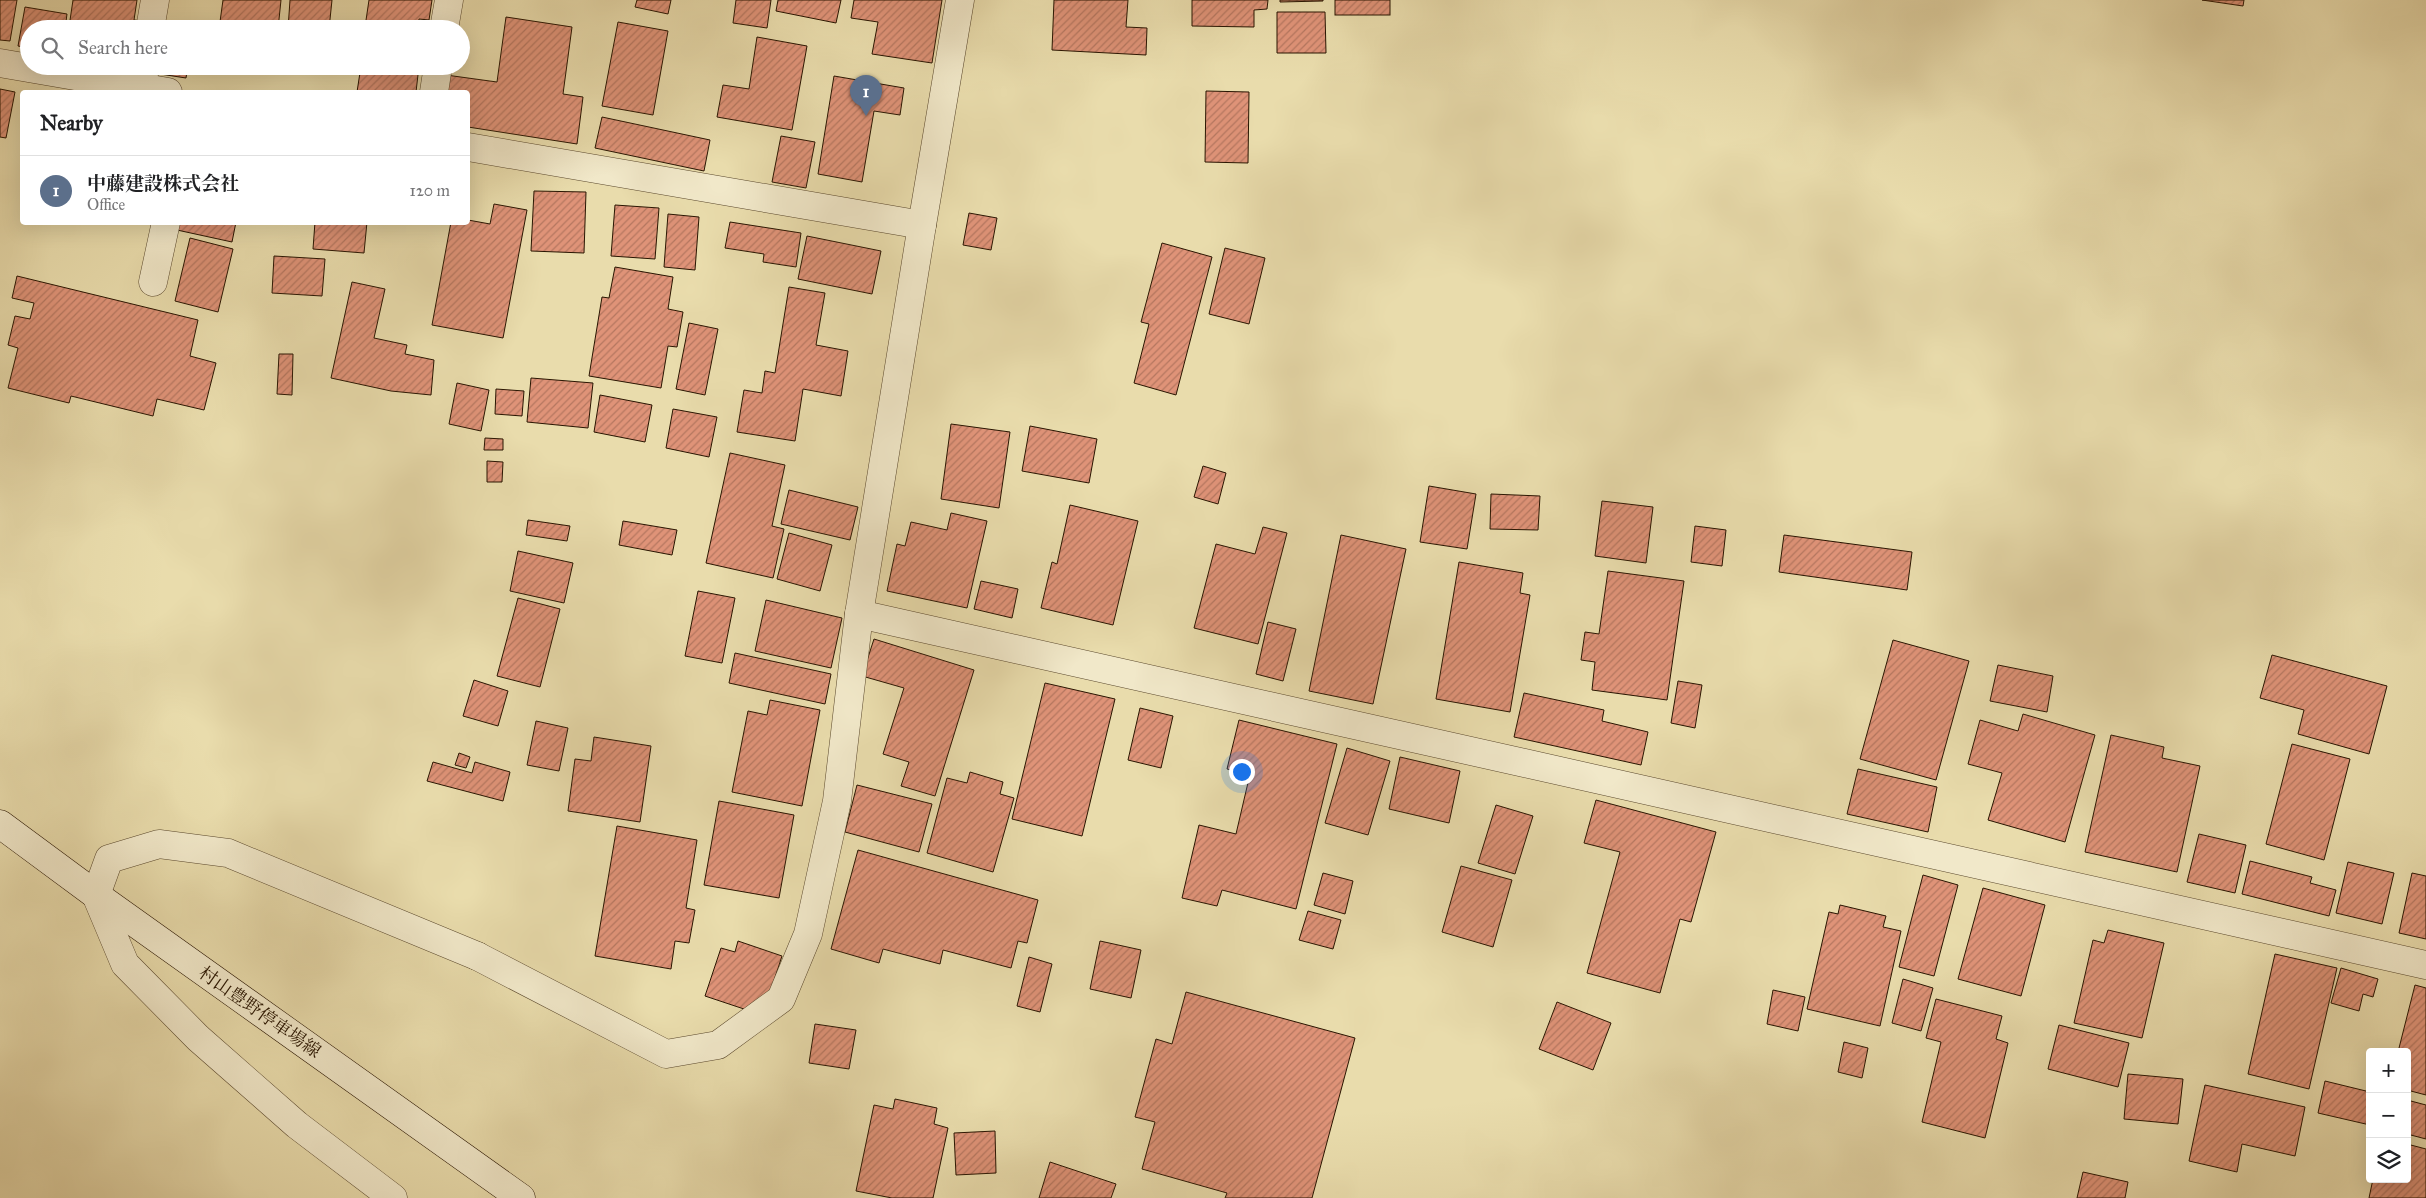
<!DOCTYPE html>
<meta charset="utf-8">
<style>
:root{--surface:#fff;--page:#f2f2f2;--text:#202124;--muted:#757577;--line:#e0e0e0;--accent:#b45309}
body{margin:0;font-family:"IM FELL Great Primer","Noto Serif JP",serif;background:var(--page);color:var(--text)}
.controls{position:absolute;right:15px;bottom:15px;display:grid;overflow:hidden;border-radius:5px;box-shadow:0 5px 20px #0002}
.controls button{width:45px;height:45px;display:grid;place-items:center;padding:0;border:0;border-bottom:1px solid var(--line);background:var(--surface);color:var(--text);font:25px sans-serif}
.you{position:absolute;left:1241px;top:771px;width:18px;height:18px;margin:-12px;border:4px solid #fff;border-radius:50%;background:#1a73e8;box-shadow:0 0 0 8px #1a73e833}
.badge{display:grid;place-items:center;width:32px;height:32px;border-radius:50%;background:var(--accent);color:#fff;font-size:16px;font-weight:700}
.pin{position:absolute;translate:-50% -41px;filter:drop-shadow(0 1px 2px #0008)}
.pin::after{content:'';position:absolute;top:26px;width:18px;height:15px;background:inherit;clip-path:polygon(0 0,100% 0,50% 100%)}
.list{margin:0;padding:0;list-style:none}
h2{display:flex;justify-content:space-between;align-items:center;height:65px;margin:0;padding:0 20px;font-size:21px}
h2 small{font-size:16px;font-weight:400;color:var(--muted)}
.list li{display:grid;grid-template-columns:32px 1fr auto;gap:15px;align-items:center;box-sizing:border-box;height:70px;padding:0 20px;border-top:1px solid var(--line)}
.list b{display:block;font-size:19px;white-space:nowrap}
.list p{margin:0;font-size:16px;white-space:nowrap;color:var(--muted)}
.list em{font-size:16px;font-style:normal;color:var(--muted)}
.icon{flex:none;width:28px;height:28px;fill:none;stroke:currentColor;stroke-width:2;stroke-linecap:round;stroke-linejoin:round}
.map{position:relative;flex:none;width:2426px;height:1198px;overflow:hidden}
.search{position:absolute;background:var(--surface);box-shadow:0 5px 20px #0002;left:20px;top:20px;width:450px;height:55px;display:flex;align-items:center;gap:12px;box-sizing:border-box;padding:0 18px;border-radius:28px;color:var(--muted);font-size:19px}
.panel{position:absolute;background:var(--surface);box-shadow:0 5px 20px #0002;left:20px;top:90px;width:450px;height:135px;border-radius:5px}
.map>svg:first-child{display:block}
.building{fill:url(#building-hatch);stroke:#291501}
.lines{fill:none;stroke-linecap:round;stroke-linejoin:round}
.minor-casing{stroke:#59472c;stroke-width:29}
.tertiary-casing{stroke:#59472c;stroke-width:29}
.secondary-casing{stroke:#291501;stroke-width:29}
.minor{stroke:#f1e8c9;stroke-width:28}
.tertiary{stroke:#f1e8c9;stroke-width:28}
.secondary{stroke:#f1e8c9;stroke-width:28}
.labels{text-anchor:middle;stroke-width:4.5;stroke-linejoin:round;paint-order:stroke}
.street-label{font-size:18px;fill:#291501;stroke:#f1e8c9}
</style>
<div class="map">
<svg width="2426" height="1198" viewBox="0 0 2426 1198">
<defs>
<pattern id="building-hatch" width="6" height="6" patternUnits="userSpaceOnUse" patternTransform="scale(1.25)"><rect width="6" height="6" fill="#df9378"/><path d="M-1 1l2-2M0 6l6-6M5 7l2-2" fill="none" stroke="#b57760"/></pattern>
</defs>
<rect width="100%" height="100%" fill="#e9dcac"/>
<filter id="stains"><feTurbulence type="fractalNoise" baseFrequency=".004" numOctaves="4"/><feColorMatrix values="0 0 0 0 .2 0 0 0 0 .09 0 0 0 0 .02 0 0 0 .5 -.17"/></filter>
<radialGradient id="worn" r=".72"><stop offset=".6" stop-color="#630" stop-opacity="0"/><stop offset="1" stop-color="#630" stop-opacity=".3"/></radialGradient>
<g class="building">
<path d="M0 0H17L10 41 0 40Z"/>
<path d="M73 0H137L134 20 144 21 143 29 69 27Z"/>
<path d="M223 0H281L278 29H219Z"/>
<path d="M290 0H332L329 29H288Z"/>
<path d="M369 0H432L429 20 419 19 418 29 365 27Z"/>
<path d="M637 0H671L668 14 635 7Z"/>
<path d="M736 0H771L767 28 733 23Z"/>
<path d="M778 0H841L836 23 776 11Z"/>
<path d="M854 0H942L932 63 872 54 878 22 851 18Z"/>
<path d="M1054 0H1128L1126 27 1147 28 1146 55 1052 50Z"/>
<path d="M1192 0H1268L1267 9 1254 10V27L1192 26Z"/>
<path d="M1280 0H1323V1L1280 2Z"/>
<rect x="1335" y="0" width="55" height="15"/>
<path d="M2202 0H2244L2243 6Z"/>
<path d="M25 7 67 14 65 29H29V48L18 46Z"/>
<path d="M1277 12H1325L1326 53H1277Z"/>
<path d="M506 17 572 27 563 94 583 97 577 144 468 127V92H443L446 75 497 82Z"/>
<path d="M618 22 668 31 653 115 602 106Z"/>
<path d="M757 37 807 46 792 130 717 117 723 85 749 89Z"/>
<path d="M148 66H188L186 78 147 72Z"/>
<path d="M284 66H325V74L284 70Z"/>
<path d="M361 66H419L416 92H357Z"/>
<path d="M834 76 904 88 900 115 874 111 862 182 818 174Z"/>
<path d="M0 89 15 92 6 138 0 137Z"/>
<path d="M1206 91 1249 92 1248 163 1205 162Z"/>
<path d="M602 117 710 140 704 171 595 148Z"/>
<path d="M781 136 815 142 806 188 772 182Z"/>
<path d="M534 191 586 192 584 253 531 251Z"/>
<path d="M494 204 527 210 503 338 432 325 451 222H468V220L490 224Z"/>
<path d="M615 205 659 208 655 259 611 256Z"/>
<path d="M969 213 997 218 991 250 963 245Z"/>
<path d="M668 214 699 217 695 270 664 267Z"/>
<path d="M178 222H236L232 242 177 230Z"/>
<path d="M315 222H367L364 253 313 249Z"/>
<path d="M730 222 801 233 796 267 763 262 764 254 725 248Z"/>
<path d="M807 236 881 251 872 294 798 279Z"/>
<path d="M190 238 233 249 218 312 175 301Z"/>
<path d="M1162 243 1212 257 1176 395 1134 383 1149 324 1141 322Z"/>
<path d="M1225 248 1265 258 1249 324 1209 314Z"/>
<path d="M274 256 325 259 322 296 272 293Z"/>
<path d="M615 267 673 277 668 309 683 312 677 347 668 346 661 388 589 376 602 297 609 298Z"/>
<path d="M17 276 198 320 190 356 216 363 204 410 157 399 153 416 71 396 69 403 8 388 18 348 8 345 15 316 30 319 34 303 12 298Z"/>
<path d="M352 282 385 289 374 338 407 345 405 354 434 360 431 395 391 391 331 378Z"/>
<path d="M789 287 825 293 816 345 848 351 841 396 803 389 795 441 737 432 744 390 762 393 765 371 775 373Z"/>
<path d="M689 323 718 329 705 395 676 389Z"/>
<path d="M279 354H293L292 395 277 394Z"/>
<path d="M531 378 593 383 588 428 527 422Z"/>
<path d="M457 383 489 390 481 431 449 424Z"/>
<path d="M496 389 524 391 522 416 495 414Z"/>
<path d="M600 395 652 405 645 442 594 432Z"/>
<path d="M673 409 717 417 709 457 666 448Z"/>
<path d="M951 424 1010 432 999 508 941 499Z"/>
<path d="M1030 426 1097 439 1089 483 1022 471Z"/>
<path d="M485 438 503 439V450H484Z"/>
<path d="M730 453 785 465 772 526 784 529 773 578 706 563Z"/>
<path d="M487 461 503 462 502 482H487Z"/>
<path d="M1203 466 1226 473 1218 504 1194 497Z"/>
<path d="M1429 486 1476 494 1467 549 1420 542Z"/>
<path d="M789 490 858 507 850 540 781 524Z"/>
<path d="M1491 494 1540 496 1538 530 1490 529Z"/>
<path d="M1602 501 1653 507 1646 563 1595 556Z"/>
<path d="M1070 505 1138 521 1113 625 1041 608 1052 562 1057 564Z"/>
<path d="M951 513 987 521 967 608 887 591 897 544 905 546 911 522 947 530Z"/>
<path d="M528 520 570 526 567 541 526 535Z"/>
<path d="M623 521 677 530 672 555 619 545Z"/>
<path d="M1695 526 1726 530 1722 566 1691 562Z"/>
<path d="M1263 527 1287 533 1258 644 1194 628 1216 544 1255 554Z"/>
<path d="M789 533 832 545 820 591 777 579Z"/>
<path d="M1341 535 1406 549 1373 704 1309 691Z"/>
<path d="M1784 535 1912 552 1907 590 1779 572Z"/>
<path d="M518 551 573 563 564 603 510 591Z"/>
<path d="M1459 562 1523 573 1520 593 1530 595 1510 712 1436 699Z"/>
<path d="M1608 571 1684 581 1667 700 1592 690 1595 662 1581 660 1585 632 1599 634Z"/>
<path d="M981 581 1018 589 1012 618 974 609Z"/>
<path d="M698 591 735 598 722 663 685 656Z"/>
<path d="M518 598 560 609 540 687 497 676Z"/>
<path d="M766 600 842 618 831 668 755 651Z"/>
<path d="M1268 622 1296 629 1283 681 1256 674Z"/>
<path d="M874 639 974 670 935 796 901 786 909 762 883 754 904 688 862 676Z"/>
<path d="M1893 640 1969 661 1936 780 1860 759Z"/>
<path d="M735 653 831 674 825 704 729 683Z"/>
<path d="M2272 655 2387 686 2369 754 2298 734 2304 710 2260 698Z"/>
<path d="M1998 665 2053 676 2047 712 1990 701Z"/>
<path d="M474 680 508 691 498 726 463 716Z"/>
<path d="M1678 681 1702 685 1695 728 1671 723Z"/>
<path d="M1045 683 1115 699 1082 836 1012 819Z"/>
<path d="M1524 693 1604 710 1602 721 1648 732 1641 765 1514 737Z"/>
<path d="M770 700 820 710 802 806 732 792 748 711 767 715Z"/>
<path d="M1140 708 1173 716 1161 768 1128 760Z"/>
<path d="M2023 714 2095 735 2065 842 1988 820 2002 773 1968 764 1980 720 2018 731Z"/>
<path d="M1239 720 1337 744 1296 909 1222 890 1217 906 1182 898 1199 825 1236 834 1250 774 1227 769Z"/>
<path d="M536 721 568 728 559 771 527 765Z"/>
<path d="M2111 735 2164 747 2162 758 2200 766 2177 872 2085 852Z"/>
<path d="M594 737 651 746 640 822 568 811 575 759 591 761Z"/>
<path d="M2292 744 2350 759 2324 860 2266 844Z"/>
<path d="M1347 748 1390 761 1368 835 1325 823Z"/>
<path d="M459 753 470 757 466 768 455 765Z"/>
<path d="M1400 757 1460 771 1449 823 1389 809Z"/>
<path d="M433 762 472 773 475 762 510 772 503 801 427 781Z"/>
<path d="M1858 769 1937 787 1928 832 1847 814Z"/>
<path d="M970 772 1003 782 1000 794 1014 798 993 872 927 853 947 778 967 783Z"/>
<path d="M857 785 932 804 919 852 845 832Z"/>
<path d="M1596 800 1716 832 1691 922 1680 919 1660 993 1587 973 1620 852 1584 843Z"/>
<path d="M719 801 794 815 779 898 704 885Z"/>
<path d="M1496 805 1533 816 1515 874 1478 863Z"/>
<path d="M617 826 697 840 686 908 695 910 689 943 675 941 671 969 595 956Z"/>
<path d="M2199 834 2246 845 2235 893 2187 882Z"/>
<path d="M858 850 1038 900 1027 943 1018 941 1011 968 943 950 940 964 883 949 879 963 831 949Z"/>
<path d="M2250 861 2312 877 2310 883 2336 890 2329 916 2242 894Z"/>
<path d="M2348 862 2394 873 2382 924 2336 913Z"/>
<path d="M1461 866 1512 880 1493 947 1442 932Z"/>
<path d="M1323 873 1353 881 1345 914 1314 905Z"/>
<path d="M2412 873 2426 876V939L2399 933Z"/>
<path d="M1923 875 1958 885 1934 976 1899 967Z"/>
<path d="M1983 888 2045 905 2021 996 1958 979Z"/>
<path d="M1840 905 1886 916 1883 927 1901 931 1880 1026 1807 1009 1829 912 1838 914Z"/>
<path d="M1308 911 1341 920 1333 949 1299 940Z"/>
<path d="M2108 930 2164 943 2142 1038 2074 1023 2093 940 2104 943Z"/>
<path d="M738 941 782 956 769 996 744 1009 705 996 721 948 735 952Z"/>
<path d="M1100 941 1141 950 1131 998 1090 989Z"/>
<path d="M2275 954 2337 968 2309 1089 2248 1074Z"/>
<path d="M1029 957 1052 964 1040 1012 1017 1006Z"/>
<path d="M2341 968 2378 979 2373 997 2363 994 2359 1011 2331 1003Z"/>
<path d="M1903 979 1933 988 1921 1031 1892 1023Z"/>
<path d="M2415 985 2426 988V1095L2407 1090V1052H2398Z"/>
<path d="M1773 990 1805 997 1798 1031 1767 1024Z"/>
<path d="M1186 992 1355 1038 1312 1198H1225L1227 1193 1142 1169 1155 1122 1135 1117 1156 1039 1172 1044Z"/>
<path d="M1936 999 2002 1016 1996 1039 2008 1043 1985 1138 1922 1122 1941 1042 1926 1038Z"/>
<path d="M1557 1002 1611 1023 1593 1070 1539 1049Z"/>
<path d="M815 1024 856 1030 849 1069 809 1063Z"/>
<path d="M2059 1025 2129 1043 2118 1087 2048 1069Z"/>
<path d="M1844 1042 1868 1048 1862 1078 1838 1072Z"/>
<path d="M2128 1074 2183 1079 2178 1124 2124 1119Z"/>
<path d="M2325 1081 2370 1092V1125L2318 1113Z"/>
<path d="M2205 1085 2305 1107 2295 1156 2242 1144 2237 1172 2189 1161Z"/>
<path d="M895 1099 937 1108 934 1124 948 1128 933 1198H892L856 1191 874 1105 893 1109Z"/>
<path d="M2407 1100 2426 1105V1139L2407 1134Z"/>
<path d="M995 1131 996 1173 956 1175 954 1133Z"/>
<path d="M2407 1144 2426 1149V1198H2369L2373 1179H2407Z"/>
<path d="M1050 1162 1116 1184 1111 1198H1039Z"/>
<path d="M2083 1172 2128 1182 2125 1198H2077Z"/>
</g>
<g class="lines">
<defs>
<g id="minor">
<path d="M150 29 155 0"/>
<path d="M444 29 449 0"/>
<path d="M142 88 145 66"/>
<path d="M434 92 438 66"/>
<path d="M153 282 166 222"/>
<path d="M393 1198 297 1125 198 1038 125 964 96 895 109 859 159 844 228 853 477 956"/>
</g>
<g id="tertiary">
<path d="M0 63 168 92"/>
<path d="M468 147 922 225 859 614 2426 965"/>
<path d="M922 225 960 0"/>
<path d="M477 956 666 1054 718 1045 781 999 808 934 837 801 859 614"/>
</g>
<path id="secondary" d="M0 824 96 895 521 1198"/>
</defs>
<use href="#minor" class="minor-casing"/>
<use href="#tertiary" class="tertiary-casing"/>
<use href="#secondary" class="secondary-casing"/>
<use href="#minor" class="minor"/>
<use href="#tertiary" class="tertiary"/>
<use href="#secondary" class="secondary"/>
</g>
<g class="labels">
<g class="street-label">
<text transform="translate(260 1012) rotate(35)" y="6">村山豊野停車場線</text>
</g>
</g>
<rect width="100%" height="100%" filter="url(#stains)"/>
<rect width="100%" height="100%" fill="url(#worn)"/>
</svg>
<div class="controls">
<button>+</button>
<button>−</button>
<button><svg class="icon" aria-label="layers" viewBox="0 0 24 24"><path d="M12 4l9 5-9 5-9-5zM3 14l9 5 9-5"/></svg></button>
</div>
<div class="you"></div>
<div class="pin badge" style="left:866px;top:116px;background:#5c6f8a">1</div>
<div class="search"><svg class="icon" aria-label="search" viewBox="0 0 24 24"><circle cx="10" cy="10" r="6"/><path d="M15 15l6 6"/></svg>Search here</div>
<section class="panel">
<h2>Nearby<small></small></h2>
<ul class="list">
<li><span class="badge" style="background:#5c6f8a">1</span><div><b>中藤建設株式会社</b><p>Office</p></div><em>120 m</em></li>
</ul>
</section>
</div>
